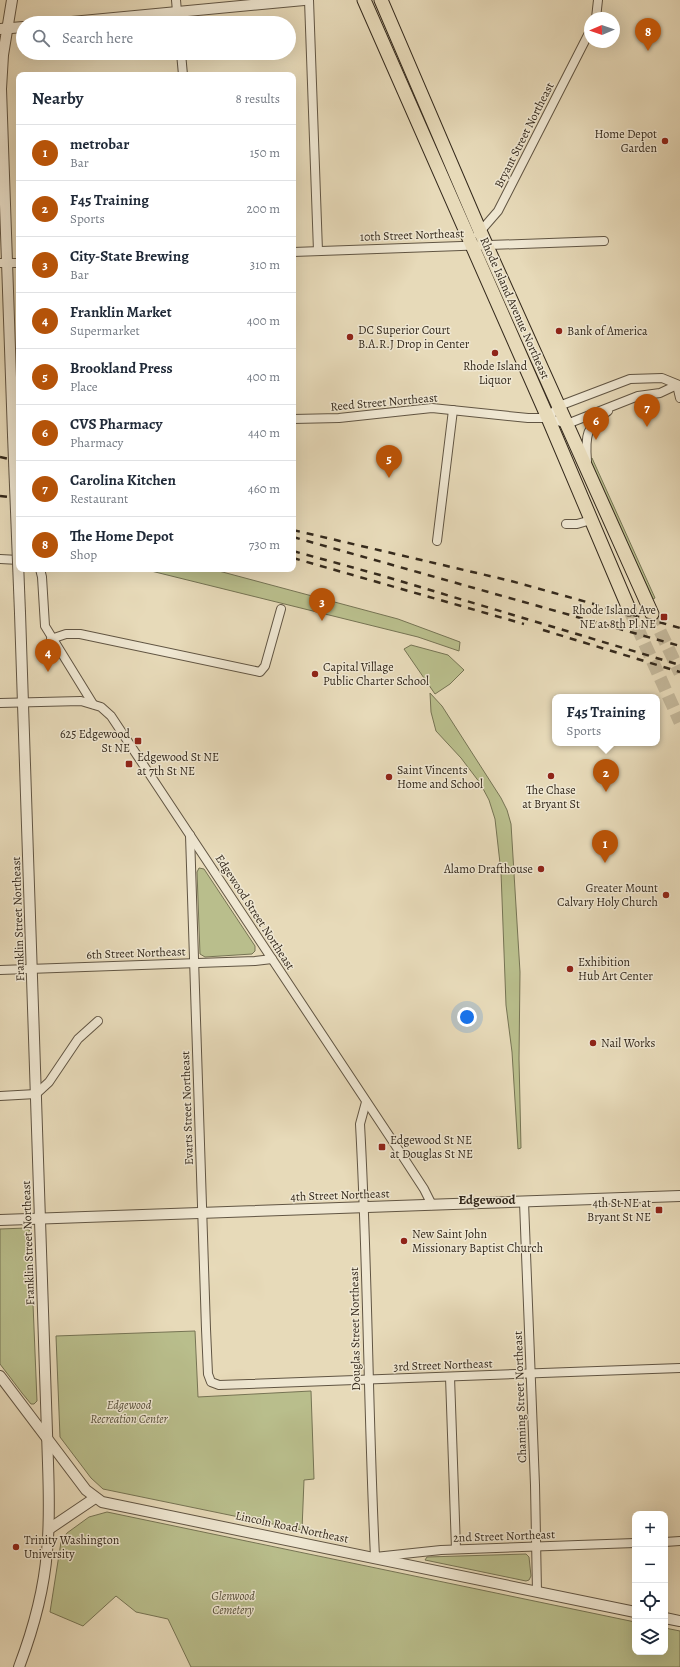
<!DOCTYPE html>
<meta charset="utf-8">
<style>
:root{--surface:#fff;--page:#f6f6f7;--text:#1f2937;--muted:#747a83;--line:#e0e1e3;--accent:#b45309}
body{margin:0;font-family:Alegreya,serif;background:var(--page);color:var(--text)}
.controls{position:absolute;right:12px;bottom:12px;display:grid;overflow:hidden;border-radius:8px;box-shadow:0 4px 16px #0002}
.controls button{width:36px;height:36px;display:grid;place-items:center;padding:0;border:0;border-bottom:1px solid var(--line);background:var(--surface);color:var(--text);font:20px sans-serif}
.compass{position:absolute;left:584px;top:12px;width:36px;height:36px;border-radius:50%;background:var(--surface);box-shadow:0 4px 16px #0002;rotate:268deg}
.you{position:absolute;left:467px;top:1017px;width:14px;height:14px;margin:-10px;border:3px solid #fff;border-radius:50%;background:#1a73e8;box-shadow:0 0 0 6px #1a73e833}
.badge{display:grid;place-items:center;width:26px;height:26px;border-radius:50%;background:var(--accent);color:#fff;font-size:13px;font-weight:700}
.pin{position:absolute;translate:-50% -33px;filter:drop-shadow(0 1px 2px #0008)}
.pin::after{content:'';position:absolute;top:21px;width:14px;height:12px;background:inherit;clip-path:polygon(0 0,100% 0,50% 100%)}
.popup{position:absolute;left:552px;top:694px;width:108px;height:52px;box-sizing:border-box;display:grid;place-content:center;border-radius:8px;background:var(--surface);filter:drop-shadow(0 1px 3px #0005);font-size:13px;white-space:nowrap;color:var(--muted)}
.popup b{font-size:15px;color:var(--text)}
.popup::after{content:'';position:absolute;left:50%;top:100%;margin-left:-8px;border:8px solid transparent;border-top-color:var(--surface)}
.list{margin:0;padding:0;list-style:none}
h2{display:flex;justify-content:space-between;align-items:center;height:52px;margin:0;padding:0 16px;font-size:17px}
h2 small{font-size:13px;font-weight:400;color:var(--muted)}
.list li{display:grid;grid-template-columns:26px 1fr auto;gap:12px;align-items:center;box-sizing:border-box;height:56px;padding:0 16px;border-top:1px solid var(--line)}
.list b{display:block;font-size:15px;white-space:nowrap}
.list p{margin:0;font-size:13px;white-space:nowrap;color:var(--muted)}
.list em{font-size:13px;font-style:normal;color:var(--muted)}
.icon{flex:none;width:22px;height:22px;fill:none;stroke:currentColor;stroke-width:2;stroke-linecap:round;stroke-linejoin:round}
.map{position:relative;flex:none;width:680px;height:1667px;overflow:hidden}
.search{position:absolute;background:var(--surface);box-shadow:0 4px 16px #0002;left:16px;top:16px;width:280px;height:44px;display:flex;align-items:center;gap:10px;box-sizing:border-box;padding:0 14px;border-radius:22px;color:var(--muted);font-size:15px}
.panel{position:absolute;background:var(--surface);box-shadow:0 4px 16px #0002;left:16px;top:72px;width:280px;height:500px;border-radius:8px}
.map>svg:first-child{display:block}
.green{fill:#b9be8c;stroke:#767454}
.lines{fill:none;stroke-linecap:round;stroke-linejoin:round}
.primary-tunnel{stroke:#c3b79a;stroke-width:13;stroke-dasharray:13 6;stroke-linecap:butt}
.minor-casing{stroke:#615543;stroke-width:10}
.tertiary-casing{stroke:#615543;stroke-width:12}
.primary-casing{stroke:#34291c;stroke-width:15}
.minor{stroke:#efe7d2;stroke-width:8}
.tertiary{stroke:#efe7d2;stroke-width:10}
.primary{stroke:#e7dab9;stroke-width:13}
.rail{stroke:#34291c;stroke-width:2.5;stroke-dasharray:7 7;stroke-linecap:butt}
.tertiary-bridge-casing{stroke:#615543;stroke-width:12;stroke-linecap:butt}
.tertiary-bridge{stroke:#efe7d2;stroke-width:10}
.poi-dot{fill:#8f2418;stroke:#efe7d2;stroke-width:1.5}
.labels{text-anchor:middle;stroke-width:3;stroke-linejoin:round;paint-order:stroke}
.poi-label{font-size:12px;fill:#34291c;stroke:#efe7d2;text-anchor:start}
.street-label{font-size:12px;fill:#34291c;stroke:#efe7d2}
.park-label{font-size:12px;font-style:italic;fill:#554e38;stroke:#efe7d2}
.neighbourhood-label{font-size:13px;font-weight:bold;fill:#34291c;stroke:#efe7d2}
</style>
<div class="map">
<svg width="680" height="1667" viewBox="0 0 680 1667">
<rect width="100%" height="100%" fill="#e7dab9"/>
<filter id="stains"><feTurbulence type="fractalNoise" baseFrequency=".005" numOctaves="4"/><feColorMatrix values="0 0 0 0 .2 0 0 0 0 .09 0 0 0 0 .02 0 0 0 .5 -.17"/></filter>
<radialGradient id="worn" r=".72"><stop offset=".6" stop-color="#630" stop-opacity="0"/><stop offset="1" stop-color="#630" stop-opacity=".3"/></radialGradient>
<g class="green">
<path d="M592 458 655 598 653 599 589 460Z"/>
<path d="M143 569 215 570 398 619 460 642 459 651 418 637Z"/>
<path d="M411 645 448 655 464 670 450 684 435 694 404 649Z"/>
<path d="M430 693 442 706 501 798 507 810 511 824 520 972 519 1059 521 1148 518 1149 512 1052 506 1005 501 872 495 819 489 800 480 783 461 758 436 731 431 712Z"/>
<path d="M199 868 204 869 255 946V951L252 954 205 957 200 954 197 872Z"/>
<path d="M26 1228 30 1231 37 1401 34 1404H31L22 1393 0 1364V1229Z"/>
<path d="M195 1331 198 1397 311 1391 314 1479 304 1480 302 1530 103 1489 91 1478 60 1437 56 1336Z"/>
<path d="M107 1512 635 1622V1652H665V1628L680 1631V1667H191L168 1619 136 1612 116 1596 83 1626 50 1612 61 1542 67 1533 89 1517Z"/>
<path d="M526 1554 529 1557 531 1576 529 1580 526 1581 425 1560 427 1557Z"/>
</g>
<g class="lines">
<g class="primary-tunnel">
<path d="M629 609 680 722"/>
<path d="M652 614 680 673"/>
</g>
<defs>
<g id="minor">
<path d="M176 0 178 23"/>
<path d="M309 0 318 251"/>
<path d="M596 18 598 0"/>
<path d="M181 53 183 75"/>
<path d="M478 234 498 211 590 31"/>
<path d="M293 252 604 241"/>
<path d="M0 263H19"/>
<path d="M677 385 680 398"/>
<path d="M548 418 559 406 630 379 662 378 679 385"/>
<path d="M293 419 339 418 432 408 528 418H548L567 424 638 396 660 393 677 385"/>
<path d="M587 461C585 436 586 426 608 411"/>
<path d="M566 524H577L591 520"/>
<path d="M437 541 453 410"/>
<path d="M0 559 19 560"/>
<path d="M40 569 42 577 45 626 93 704"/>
<path d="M51 639 66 634H80L260 672 265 666 281 609"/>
<path d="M0 703 81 701 101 707 111 716 392 1140 424 1189 432 1205"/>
<path d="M190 835 206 1329 208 1374 211 1382 219 1385 680 1368"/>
<path d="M0 970 255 961 272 959"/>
<path d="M0 1096 36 1094 49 1082 78 1039 98 1021"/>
<path d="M366 1102 360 1124C368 1268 368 1413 375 1557L441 1550 635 1543"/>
<path d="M524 1202 535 1485 537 1592"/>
<path d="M450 1377 456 1549"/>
<path d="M665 1542 680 1541"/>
</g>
<g id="tertiary">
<path d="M12 0 3 55 1 89 13 435"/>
<path d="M61 23 304 0"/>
<path d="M0 29 23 27"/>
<path d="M0 1220 680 1196"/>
<path d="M0 1376 86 1490 102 1502 635 1612"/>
<path d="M49 1529 95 1498"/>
<path d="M665 1618 680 1621"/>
<path d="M19 1667C33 1630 44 1591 47 1551 50 1522 49 1492 48 1463L20 613"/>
</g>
<g id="primary">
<path d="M364 0 548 418 629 609"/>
<path d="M381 0 480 231 652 614"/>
</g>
</defs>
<use href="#minor" class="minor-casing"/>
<use href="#tertiary" class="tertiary-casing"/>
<use href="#primary" class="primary-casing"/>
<use href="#minor" class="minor"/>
<use href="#tertiary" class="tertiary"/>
<use href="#primary" class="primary"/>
<g class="rail">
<path d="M0 457 19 461"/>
<path d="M0 496 19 498"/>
<path d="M293 530 511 581 680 628"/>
<path d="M293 537 680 646"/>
<path d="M293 551 380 575 680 665"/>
<path d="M293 558 524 624"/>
<path d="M543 630 680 672"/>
</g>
<defs>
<path id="tertiary-bridge" d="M13 435 20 613"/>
</defs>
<use href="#tertiary-bridge" class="tertiary-bridge-casing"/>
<use href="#tertiary-bridge" class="tertiary-bridge"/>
</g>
<g class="poi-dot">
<circle cx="665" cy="141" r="4"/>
<circle cx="559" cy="331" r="4"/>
<circle cx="350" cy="337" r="4"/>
<circle cx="495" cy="353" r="4"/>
<rect x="660" y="613" width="8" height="8" rx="2"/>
<circle cx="315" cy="674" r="4"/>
<rect x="134" y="737" width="8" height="8" rx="2"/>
<rect x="125" y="760" width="8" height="8" rx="2"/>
<circle cx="551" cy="776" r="4"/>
<circle cx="389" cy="777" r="4"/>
<circle cx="541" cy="869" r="4"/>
<circle cx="666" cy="895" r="4"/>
<circle cx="570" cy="969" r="4"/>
<circle cx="593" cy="1043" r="4"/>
<rect x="378" y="1143" width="8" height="8" rx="2"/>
<rect x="655" y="1206" width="8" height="8" rx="2"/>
<circle cx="404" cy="1241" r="4"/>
<circle cx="16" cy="1547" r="4"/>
</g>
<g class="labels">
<g class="poi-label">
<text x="657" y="138" text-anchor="end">Home Depot<tspan x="657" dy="14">Garden</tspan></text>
<text x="358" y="334">DC Superior Court<tspan x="358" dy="14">B.A.R.J Drop in Center</tspan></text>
<text x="567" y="335">Bank of America</text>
<text x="495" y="370" text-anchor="middle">Rhode Island<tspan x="495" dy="14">Liquor</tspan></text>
<text x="656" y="614" text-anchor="end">Rhode Island Ave<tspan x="656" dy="14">NE at 8th Pl NE</tspan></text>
<text x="323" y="671">Capital Village<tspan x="323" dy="14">Public Charter School</tspan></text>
<text x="130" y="738" text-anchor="end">625 Edgewood<tspan x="130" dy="14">St NE</tspan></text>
<text x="137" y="761">Edgewood St NE<tspan x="137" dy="14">at 7th St NE</tspan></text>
<text x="397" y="774">Saint Vincents<tspan x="397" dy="14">Home and School</tspan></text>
<text x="551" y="794" text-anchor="middle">The Chase<tspan x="551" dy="14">at Bryant St</tspan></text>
<text x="533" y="873" text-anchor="end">Alamo Drafthouse</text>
<text x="658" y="892" text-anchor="end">Greater Mount<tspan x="658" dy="14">Calvary Holy Church</tspan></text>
<text x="578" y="966">Exhibition<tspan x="578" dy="14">Hub Art Center</tspan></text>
<text x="601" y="1047">Nail Works</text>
<text x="390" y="1144">Edgewood St NE<tspan x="390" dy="14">at Douglas St NE</tspan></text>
<text x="651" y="1207" text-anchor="end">4th St NE at<tspan x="651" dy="14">Bryant St NE</tspan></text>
<text x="412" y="1238">New Saint John<tspan x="412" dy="14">Missionary Baptist Church</tspan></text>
<text x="24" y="1544">Trinity Washington<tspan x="24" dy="14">University</tspan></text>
</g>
<g class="street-label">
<text transform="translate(524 135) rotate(-63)" y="4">Bryant Street Northeast</text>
<text transform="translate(412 235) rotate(-2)" y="4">10th Street Northeast</text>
<text transform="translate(515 308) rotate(66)" y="4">Rhode Island Avenue Northeast</text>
<text transform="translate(384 402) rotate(-5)" y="4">Reed Street Northeast</text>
<text transform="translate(255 912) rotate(57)" y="4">Edgewood Street Northeast</text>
<text transform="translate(18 919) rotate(-92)" y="4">Franklin Street Northeast</text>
<text transform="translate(136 953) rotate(-2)" y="4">6th Street Northeast</text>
<text transform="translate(187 1108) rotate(-92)" y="4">Evarts Street Northeast</text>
<text transform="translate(340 1195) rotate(-2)" y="4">4th Street Northeast</text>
<text transform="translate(28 1243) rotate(-92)" y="4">Franklin Street Northeast</text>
<text transform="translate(355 1329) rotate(-91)" y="4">Douglas Street Northeast</text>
<text transform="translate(443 1365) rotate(-2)" y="4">3rd Street Northeast</text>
<text transform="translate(520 1397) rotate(-92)" y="4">Channing Street Northeast</text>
<text transform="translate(292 1527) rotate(12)" y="4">Lincoln Road Northeast</text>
<text transform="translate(504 1536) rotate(-2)" y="4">2nd Street Northeast</text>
</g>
<g class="park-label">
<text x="129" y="1409">Edgewood<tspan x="129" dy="14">Recreation Center</tspan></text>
<text x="233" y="1600">Glenwood<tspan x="233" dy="14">Cemetery</tspan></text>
</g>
<g class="neighbourhood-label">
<text x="487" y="1204">Edgewood</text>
</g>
</g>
<rect width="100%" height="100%" filter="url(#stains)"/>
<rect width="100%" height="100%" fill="url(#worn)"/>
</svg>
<div class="controls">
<button>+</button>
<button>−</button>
<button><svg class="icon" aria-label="locate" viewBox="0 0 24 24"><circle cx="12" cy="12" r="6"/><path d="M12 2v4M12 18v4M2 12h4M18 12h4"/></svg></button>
<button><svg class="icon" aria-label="layers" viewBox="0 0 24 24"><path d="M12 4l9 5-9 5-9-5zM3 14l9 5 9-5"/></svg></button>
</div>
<svg class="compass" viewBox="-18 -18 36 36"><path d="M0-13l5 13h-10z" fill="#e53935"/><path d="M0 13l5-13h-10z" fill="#747a83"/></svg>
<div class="you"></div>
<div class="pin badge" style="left:605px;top:863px">1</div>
<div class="pin badge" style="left:606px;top:792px">2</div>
<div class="popup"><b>F45 Training</b>Sports</div>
<div class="pin badge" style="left:322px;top:621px">3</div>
<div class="pin badge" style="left:48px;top:672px">4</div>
<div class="pin badge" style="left:389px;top:478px">5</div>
<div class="pin badge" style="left:596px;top:440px">6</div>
<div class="pin badge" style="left:647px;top:427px">7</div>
<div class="pin badge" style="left:648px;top:51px">8</div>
<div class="search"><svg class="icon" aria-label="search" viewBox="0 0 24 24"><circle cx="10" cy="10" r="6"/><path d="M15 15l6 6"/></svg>Search here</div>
<section class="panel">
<h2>Nearby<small>8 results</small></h2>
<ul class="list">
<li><span class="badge">1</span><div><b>metrobar</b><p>Bar</p></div><em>150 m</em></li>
<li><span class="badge">2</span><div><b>F45 Training</b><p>Sports</p></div><em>200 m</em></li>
<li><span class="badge">3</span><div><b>City-State Brewing</b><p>Bar</p></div><em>310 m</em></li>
<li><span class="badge">4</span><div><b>Franklin Market</b><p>Supermarket</p></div><em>400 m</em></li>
<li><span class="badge">5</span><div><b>Brookland Press</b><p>Place</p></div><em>400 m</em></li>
<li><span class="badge">6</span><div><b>CVS Pharmacy</b><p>Pharmacy</p></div><em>440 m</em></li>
<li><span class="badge">7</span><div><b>Carolina Kitchen</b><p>Restaurant</p></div><em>460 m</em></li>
<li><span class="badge">8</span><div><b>The Home Depot</b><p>Shop</p></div><em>730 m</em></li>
</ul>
</section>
</div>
